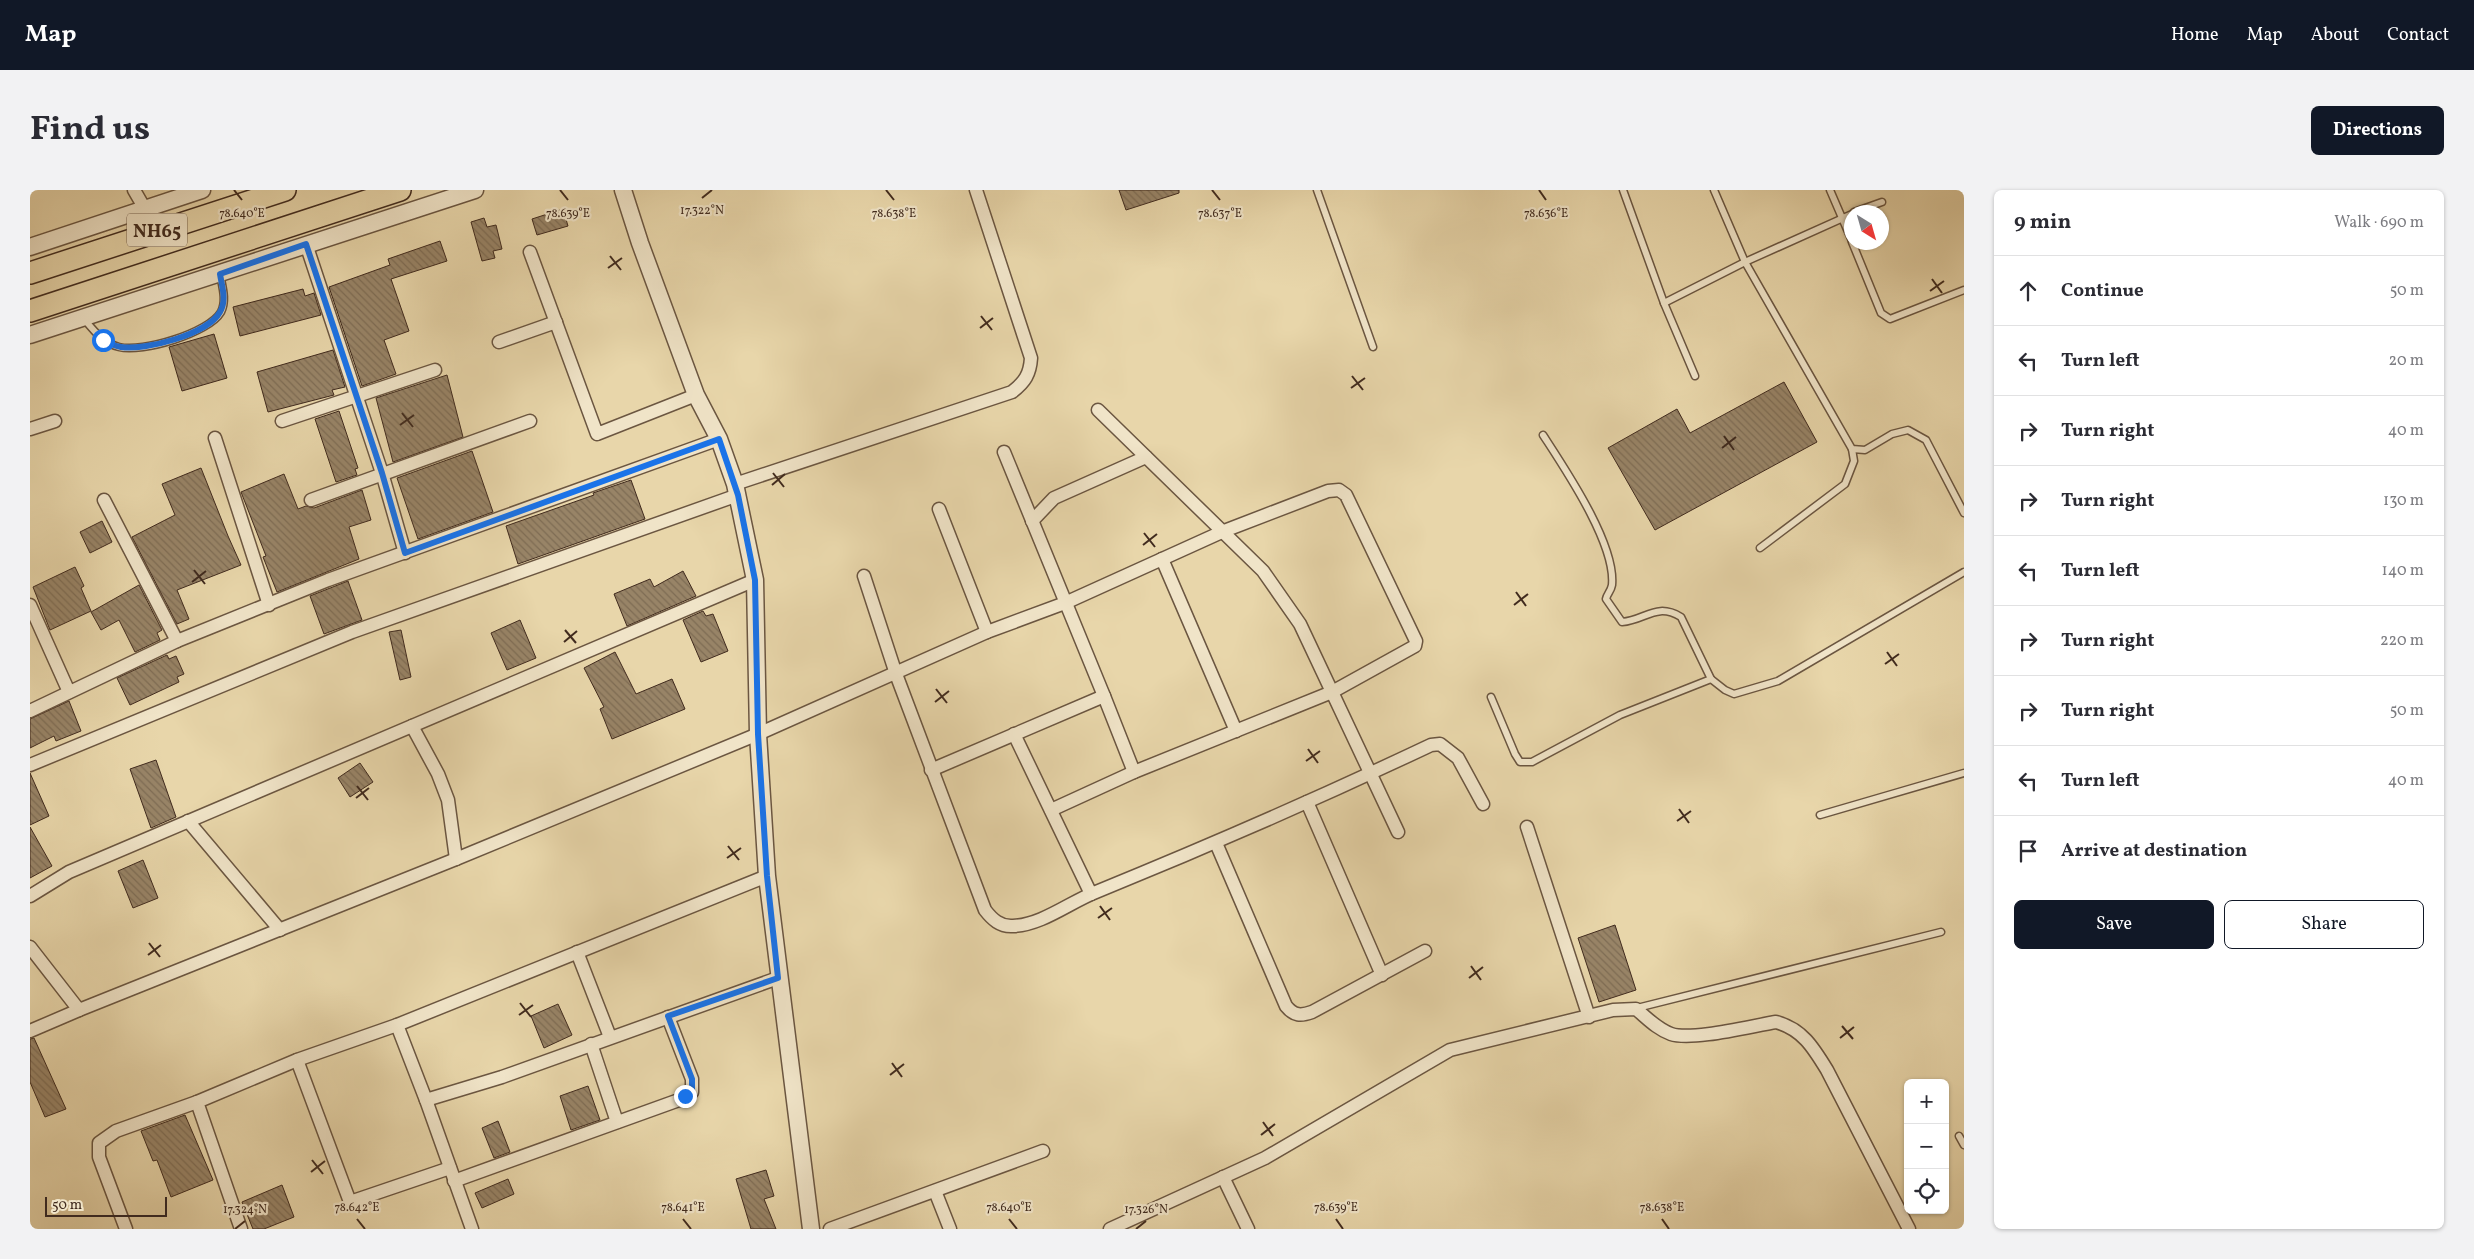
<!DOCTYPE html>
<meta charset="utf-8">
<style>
:root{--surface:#fff;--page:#f2f2f3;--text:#2b2b33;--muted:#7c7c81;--line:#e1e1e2;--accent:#111827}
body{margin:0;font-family:Vollkorn,serif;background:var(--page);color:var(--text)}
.controls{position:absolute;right:15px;bottom:15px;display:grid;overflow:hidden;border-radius:8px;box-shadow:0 1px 4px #0004}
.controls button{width:45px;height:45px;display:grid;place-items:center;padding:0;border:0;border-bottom:1px solid var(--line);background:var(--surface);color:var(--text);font:25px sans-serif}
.compass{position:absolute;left:1814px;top:15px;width:45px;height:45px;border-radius:50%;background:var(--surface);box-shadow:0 1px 4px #0004;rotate:143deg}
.scale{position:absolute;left:15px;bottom:12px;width:122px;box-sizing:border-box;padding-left:5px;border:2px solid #412b1e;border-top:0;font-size:14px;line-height:18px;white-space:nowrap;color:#412b1e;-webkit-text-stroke:4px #f0e4c8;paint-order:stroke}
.stop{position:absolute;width:15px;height:15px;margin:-11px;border:4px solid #1a73e8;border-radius:50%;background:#fff}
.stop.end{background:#1a73e8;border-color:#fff;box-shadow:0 1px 5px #0008}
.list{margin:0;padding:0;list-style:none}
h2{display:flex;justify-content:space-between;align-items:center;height:65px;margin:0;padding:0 20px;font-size:21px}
h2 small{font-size:16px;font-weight:400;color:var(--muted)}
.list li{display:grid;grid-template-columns:32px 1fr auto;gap:15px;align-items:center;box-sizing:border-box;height:70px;padding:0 20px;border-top:1px solid var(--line)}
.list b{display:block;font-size:19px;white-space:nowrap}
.list em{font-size:16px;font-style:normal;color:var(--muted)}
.actions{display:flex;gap:10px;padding:15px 20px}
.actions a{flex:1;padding:11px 0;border:1px solid var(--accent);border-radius:8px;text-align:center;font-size:18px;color:var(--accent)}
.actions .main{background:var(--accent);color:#fff}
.icon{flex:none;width:28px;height:28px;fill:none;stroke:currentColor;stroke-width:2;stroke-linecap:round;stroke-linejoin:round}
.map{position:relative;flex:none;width:1934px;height:1039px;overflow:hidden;border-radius:8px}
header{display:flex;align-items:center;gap:30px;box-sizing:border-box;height:70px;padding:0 25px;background:var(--accent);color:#fff}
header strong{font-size:24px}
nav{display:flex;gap:28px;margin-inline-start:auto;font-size:18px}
.intro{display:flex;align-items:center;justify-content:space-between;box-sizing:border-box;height:120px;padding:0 30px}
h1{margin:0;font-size:35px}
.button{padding:12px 22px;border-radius:8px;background:var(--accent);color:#fff;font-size:18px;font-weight:700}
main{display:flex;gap:30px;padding:0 30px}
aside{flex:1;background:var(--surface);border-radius:8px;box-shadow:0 1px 4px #0004}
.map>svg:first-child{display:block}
.building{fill:url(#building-back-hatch);stroke:#412b1e}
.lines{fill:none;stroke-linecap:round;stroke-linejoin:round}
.service-casing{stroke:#6b5641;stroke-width:9}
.minor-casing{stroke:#6b5641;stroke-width:15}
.tertiary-casing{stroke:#6b5641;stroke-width:19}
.trunk-casing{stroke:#412b1e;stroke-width:24}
.service{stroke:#f0e4c8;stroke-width:6}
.minor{stroke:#f0e4c8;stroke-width:12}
.tertiary{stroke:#f0e4c8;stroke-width:16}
.trunk{stroke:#e8d6aa;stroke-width:21}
.route{stroke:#1a73e8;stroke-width:6}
.ticks{fill:none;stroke:#412b1e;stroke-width:2}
.labels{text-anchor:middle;stroke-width:4.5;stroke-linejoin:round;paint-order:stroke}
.shield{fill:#f0e4c8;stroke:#766251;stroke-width:1}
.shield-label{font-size:19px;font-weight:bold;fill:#412b1e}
.ticks-label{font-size:12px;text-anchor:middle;fill:#412b1e;stroke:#f0e4c8;stroke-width:4.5;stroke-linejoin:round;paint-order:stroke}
</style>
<header>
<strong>Map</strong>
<nav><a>Home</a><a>Map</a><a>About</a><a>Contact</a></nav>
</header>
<div class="intro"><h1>Find us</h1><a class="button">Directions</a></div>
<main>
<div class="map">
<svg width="1934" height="1039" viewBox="0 0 1934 1039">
<defs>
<pattern id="building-back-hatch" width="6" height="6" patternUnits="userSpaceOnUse" patternTransform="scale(1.25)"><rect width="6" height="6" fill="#988467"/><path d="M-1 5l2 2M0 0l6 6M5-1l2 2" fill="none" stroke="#7e6c54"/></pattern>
</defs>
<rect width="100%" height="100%" fill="#e8d6aa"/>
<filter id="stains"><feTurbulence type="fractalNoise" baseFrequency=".004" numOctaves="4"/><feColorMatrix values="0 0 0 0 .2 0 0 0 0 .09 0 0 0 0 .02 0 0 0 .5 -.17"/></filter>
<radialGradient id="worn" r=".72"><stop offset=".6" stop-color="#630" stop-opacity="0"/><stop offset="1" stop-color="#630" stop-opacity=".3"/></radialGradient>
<g class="building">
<path d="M1089 0H1149V3L1096 20Z"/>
<path d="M533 19 538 36 507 45 502 29Z"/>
<path d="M454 28 457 37 466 35 472 59 463 61 465 68 452 71 441 32Z"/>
<path d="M410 51 417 71 361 89 379 141 354 150 366 184 332 196 299 97 360 75 358 69Z"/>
<path d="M273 99 275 106 284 103 291 125 210 146 203 117Z"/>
<path d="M184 144 197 188 152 201 139 157Z"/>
<path d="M303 160 315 197 302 200 304 205 238 222 227 182Z"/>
<path d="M417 185 433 247 363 272 346 208Z"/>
<path d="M1754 192 1787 252 1625 340 1578 258 1647 219 1660 243Z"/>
<path d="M309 221 328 278 325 279 327 285 306 292 285 229Z"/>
<path d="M442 261 463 322 388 349 367 288Z"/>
<path d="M171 278 198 346 211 375 147 400 159 429 147 434 102 347 145 325 132 294Z"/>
<path d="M254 284 268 319 276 316 284 318 332 300 341 330 319 337 329 369 247 402 233 367 236 366 211 302Z"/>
<path d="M601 290 615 329 488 374 476 336 564 305 563 303Z"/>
<path d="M72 331 82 352 60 363 50 342Z"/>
<path d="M45 377 54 396 51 398 61 421 20 440 3 397Z"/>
<path d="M653 381 666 406 597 436 584 404 620 389 624 397Z"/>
<path d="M318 391 332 430 294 444 280 406Z"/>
<path d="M109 395 132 440 127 443 130 450 105 462 89 430 71 440 61 422Z"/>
<path d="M673 421 676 426 683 424 698 461 671 472 653 430Z"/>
<path d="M490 430 506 468 477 480 461 443Z"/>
<path d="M371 440 381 487 370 490 359 442Z"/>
<path d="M585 462 606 504 642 489 655 519 582 549 570 519 574 517 554 478Z"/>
<path d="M137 465 139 469 146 466 154 484 147 487 149 492 100 515 87 488Z"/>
<path d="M39 511 51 541 26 551 24 546 0 558V529Z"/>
<path d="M126 570 146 627 121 638 100 579Z"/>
<path d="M330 573 343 592 320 607 308 588Z"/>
<path d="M0 583 19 626 0 635Z"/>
<path d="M0 637 22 676 0 688Z"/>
<path d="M113 670 128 708 103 718 88 681Z"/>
<path d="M1585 735 1606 800 1569 812 1548 748Z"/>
<path d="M528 814 542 845 514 858 501 826Z"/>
<path d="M4 848 36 919 15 927 0 892V849Z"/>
<path d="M558 896 570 930 541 940 530 906Z"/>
<path d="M155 925 183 990 141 1007 127 970 123 971 111 941Z"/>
<path d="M468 931 480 962 464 968 452 938Z"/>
<path d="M736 980 744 1006 734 1009 746 1039H721L706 989Z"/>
<path d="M478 989 484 1004 452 1018 445 1003Z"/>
<path d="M252 995 264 1027 234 1039H223L212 1012Z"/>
</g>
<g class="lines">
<defs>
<g id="service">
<path d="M1287 0 1343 157"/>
<path d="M1593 0 1634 113 1665 186"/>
<path d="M1684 0 1715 72 1822 259 1835 260 1862 244 1878 240 1896 250 1934 323"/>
<path d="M1800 0 1822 51"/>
<path d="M1824 22 1852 12"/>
<path d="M1822 52 1851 123 1860 129 1934 100"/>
<path d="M1634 113 1715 72 1822 24"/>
<path d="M54 129C64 141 73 153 89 157 112 163 179 143 191 122 197 110 192 96 190 84"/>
<path d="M1513 245C1535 279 1586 354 1582 395 1581 401 1577 404 1576 409L1592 432C1616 430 1626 412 1651 427L1681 489"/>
<path d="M1730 358 1815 294 1824 271 1822 259"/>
<path d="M1461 507 1485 564 1490 572H1502L1590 525 1681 489 1695 500 1704 504 1748 491 1934 382"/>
<path d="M1790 625 1934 583"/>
<path d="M1607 818 1911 742"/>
<path d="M1929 946 1934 955"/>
</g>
<g id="minor">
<path d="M104 0 115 19"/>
<path d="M276 54 352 283 375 363"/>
<path d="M500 62 567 244 666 205"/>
<path d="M469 152 526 132"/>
<path d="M1068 220 1233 381 1270 434 1368 642"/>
<path d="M252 231 405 180"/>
<path d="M0 239 25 231"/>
<path d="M185 248 239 415"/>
<path d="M974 262 1074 506"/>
<path d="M705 294 982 202C995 192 1000 184 1001 168L946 0"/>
<path d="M74 310 147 451"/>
<path d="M281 310 500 231"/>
<path d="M909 319 957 442"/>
<path d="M1002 331 1024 308 1116 267"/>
<path d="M1132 369 1206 541"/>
<path d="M834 386 866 484 955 720C962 729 970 737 983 736 1012 735 1040 712 1066 702 1179 656 1291 607 1401 555L1410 554 1428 568 1453 614"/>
<path d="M0 415 39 502"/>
<path d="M0 521 147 451 298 390 689 249"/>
<path d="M382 536 408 584 418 610 426 669"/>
<path d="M984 544 1061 704"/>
<path d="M0 575 322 442 708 305"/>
<path d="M901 580 1074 506 1104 582"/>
<path d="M1277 612 1352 785"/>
<path d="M158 631 250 740"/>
<path d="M1497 637 1559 827"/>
<path d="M1186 653 1256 816C1264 826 1271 826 1282 822L1395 761"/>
<path d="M0 706 39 682 725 390"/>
<path d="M0 757 49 820 426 669 728 544 957 442 1035 413 1194 341 1298 301 1309 300 1316 305 1386 451 1385 456 1302 502 1104 582 1021 620"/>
<path d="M547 762 580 847"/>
<path d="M367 835 396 910 442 1039"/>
<path d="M0 841 49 820"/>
<path d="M561 854 587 932"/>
<path d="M267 870 320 1012 420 978"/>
<path d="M396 910 472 887 748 788"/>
<path d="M1193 987 1218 1039"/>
<path d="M424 991 649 910 662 902V889L638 827"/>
<path d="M905 1001 920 1039"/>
<path d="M96 1039 69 967V953L86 941 167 912"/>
<path d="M211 1039 167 912 267 870 367 835 737 686"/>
<path d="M800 1039 1013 961"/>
<path d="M1080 1039 1235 968 1420 860 1583 820 1606 819C1617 828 1627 839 1641 844 1662 851 1721 836 1746 832 1772 839 1783 857 1797 880L1879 1039"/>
</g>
<g id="tertiary">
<path d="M593 0 610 53 666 205 689 249 705 294 725 390 728 544 737 686 781 1039"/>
<path d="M0 57 172 0"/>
<path d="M0 145 445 0"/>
</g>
<g id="trunk">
<path d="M0 83 255 0"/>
<path d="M0 121 370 0"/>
</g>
</defs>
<use href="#service" class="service-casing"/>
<use href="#minor" class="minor-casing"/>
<use href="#tertiary" class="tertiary-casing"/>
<use href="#trunk" class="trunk-casing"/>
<use href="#service" class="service"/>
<use href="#minor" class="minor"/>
<use href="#tertiary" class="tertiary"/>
<use href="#trunk" class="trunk"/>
</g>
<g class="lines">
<path class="route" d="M73 150C78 153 85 156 91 157 115 161 178 144 190 122 197 110 192 97 190 84L276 54 352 283 375 363 689 249 708 305 725 390 728 544 737 686 748 788 638 826 662 889V902L655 906"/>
</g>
<path class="ticks" d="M204 0 212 10M530 0 538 10M856 0 864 10M1182 0 1190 10M1509 0 1516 10M672 8 682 0M580 66 591 80M578 78 592 68M1902 89 1912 103M1900 101 1914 91M951 126 962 140M950 138 963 128M1322 186 1333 200M1321 198 1335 188M372 223 383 237M370 235 384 225M1694 246 1704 260M1692 258 1706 247M743 283 754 297M742 295 755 284M1114 343 1125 357M1113 355 1127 344M164 380 175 394M162 392 176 381M1486 402 1496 416M1484 415 1498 404M535 440 546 453M534 452 547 441M1857 462 1867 476M1855 474 1869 464M906 499 917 513M905 512 919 501M1278 559 1288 573M1276 571 1290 561M327 596 338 610M326 608 339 598M1649 619 1659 633M1647 631 1661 621M698 656 709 670M697 668 711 658M1070 716 1080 730M1068 728 1082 718M119 753 130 767M118 765 131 755M1441 776 1451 790M1439 788 1453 777M490 813 501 827M489 825 503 815M1812 836 1823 849M1810 848 1824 837M862 873 872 887M860 885 874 874M1233 932 1243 946M1231 945 1245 934M282 970 293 984M281 982 295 971M327 1029 335 1039M653 1029 661 1039M979 1029 987 1039M1306 1029 1313 1039M1632 1029 1639 1039M205 1039 215 1031M1106 1039 1116 1031"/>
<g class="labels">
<rect class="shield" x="97" y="23.5" width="60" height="33" rx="4"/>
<g class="shield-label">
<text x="127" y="47">NH65</text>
</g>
</g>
<g class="ticks-label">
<text x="672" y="24">17.322°N</text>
<text x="212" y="27">78.640°E</text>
<text x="538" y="27">78.639°E</text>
<text x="1516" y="27">78.636°E</text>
<text x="864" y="27">78.638°E</text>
<text x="1190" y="27">78.637°E</text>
<text x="327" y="1021">78.642°E</text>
<text x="653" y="1021">78.641°E</text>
<text x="979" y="1021">78.640°E</text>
<text x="1306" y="1021">78.639°E</text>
<text x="1632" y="1021">78.638°E</text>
<text x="215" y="1023">17.324°N</text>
<text x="1116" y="1023">17.326°N</text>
</g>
<rect width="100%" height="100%" filter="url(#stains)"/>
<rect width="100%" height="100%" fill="url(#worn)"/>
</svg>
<div class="controls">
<button>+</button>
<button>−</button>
<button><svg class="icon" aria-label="locate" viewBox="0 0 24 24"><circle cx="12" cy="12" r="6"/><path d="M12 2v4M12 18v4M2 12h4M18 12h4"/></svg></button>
</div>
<svg class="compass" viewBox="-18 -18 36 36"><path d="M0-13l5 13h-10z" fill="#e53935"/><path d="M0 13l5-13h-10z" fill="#7c7c81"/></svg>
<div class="scale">50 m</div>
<div class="stop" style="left:73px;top:150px"></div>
<div class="stop end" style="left:655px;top:906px"></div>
</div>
<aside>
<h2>9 min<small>Walk · 690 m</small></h2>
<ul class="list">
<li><svg class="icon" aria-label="ahead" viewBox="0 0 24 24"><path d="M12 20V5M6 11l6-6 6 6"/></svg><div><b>Continue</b></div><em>50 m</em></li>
<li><svg class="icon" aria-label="left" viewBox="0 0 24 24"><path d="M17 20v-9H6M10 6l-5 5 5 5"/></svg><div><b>Turn left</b></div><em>20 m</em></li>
<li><svg class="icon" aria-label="right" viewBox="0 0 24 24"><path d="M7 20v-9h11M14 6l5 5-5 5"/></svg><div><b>Turn right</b></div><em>40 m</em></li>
<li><svg class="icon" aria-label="right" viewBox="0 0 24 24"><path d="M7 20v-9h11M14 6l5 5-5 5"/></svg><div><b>Turn right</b></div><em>130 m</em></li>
<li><svg class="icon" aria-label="left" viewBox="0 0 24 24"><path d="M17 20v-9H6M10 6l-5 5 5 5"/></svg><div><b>Turn left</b></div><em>140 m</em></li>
<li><svg class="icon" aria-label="right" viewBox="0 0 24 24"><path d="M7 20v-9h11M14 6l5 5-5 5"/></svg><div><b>Turn right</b></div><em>220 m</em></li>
<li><svg class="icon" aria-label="right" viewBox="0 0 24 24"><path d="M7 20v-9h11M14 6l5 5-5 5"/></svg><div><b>Turn right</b></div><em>50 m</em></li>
<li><svg class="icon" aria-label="left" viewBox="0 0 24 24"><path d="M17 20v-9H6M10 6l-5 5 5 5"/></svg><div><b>Turn left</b></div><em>40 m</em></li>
<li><svg class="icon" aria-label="arrive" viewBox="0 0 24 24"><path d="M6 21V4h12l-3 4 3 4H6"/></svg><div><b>Arrive at destination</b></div></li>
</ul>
<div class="actions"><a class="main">Save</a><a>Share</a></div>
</aside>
</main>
